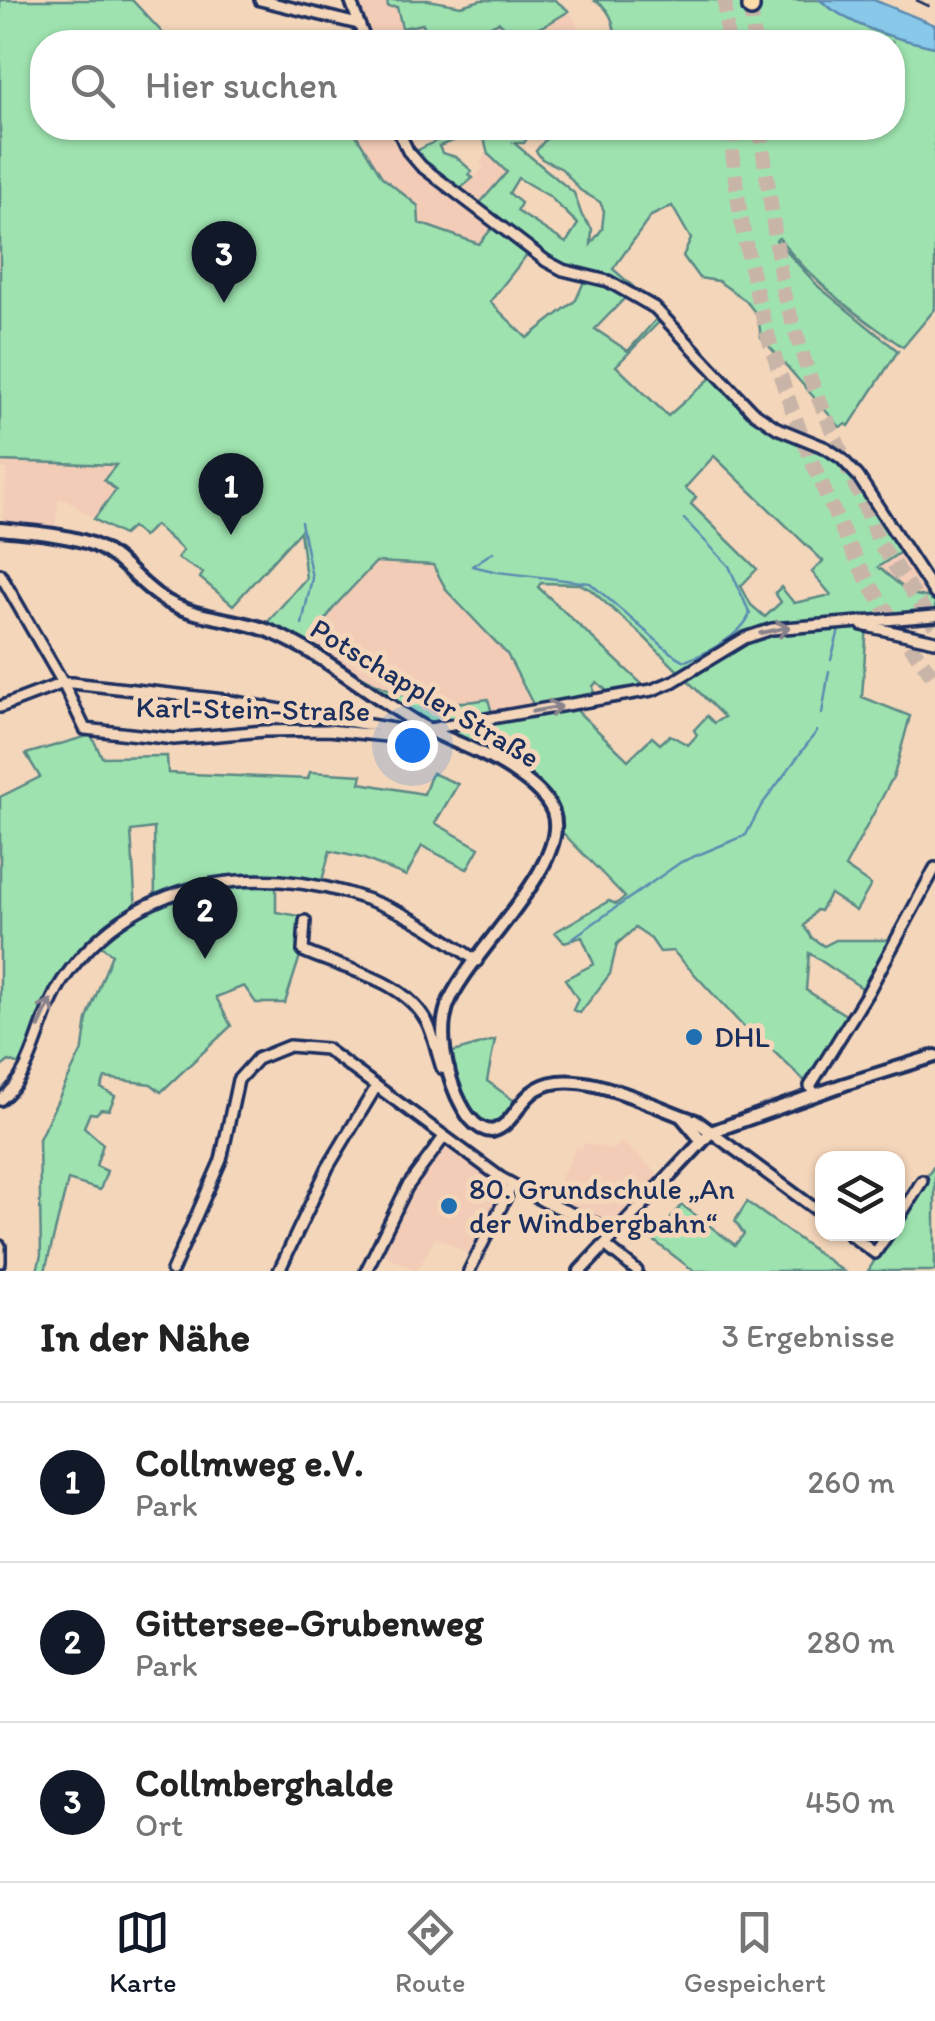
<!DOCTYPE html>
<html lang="de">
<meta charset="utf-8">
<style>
:root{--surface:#fff;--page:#f6f6f6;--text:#222;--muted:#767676;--line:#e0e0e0;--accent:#111827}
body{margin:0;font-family:Itim,sans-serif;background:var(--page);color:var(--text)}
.controls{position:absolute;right:30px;bottom:30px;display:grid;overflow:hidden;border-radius:20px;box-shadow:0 2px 8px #0004}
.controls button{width:90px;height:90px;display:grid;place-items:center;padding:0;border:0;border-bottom:2px solid var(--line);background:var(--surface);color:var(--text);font:50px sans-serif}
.you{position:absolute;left:412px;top:745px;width:35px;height:35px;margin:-25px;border:8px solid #fff;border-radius:50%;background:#1a73e8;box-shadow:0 0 0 15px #1a73e833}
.badge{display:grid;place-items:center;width:65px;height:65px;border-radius:50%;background:var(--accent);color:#fff;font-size:32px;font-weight:700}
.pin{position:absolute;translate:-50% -82px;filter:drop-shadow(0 2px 5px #0008)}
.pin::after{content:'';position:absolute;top:52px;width:35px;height:30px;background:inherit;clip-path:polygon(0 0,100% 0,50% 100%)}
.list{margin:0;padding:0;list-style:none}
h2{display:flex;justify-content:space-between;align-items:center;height:130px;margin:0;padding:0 40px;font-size:42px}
h2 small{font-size:32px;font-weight:400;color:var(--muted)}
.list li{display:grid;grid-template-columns:65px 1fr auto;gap:30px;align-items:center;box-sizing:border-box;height:160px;padding:0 40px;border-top:2px solid var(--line)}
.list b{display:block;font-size:38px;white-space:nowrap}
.list p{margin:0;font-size:32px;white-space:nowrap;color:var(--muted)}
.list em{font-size:32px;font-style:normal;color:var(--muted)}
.icon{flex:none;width:55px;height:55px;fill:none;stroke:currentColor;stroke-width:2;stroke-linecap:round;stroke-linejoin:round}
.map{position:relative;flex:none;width:935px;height:1271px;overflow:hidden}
.search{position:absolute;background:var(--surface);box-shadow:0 2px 8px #0004;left:30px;right:30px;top:30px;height:110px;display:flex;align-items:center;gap:25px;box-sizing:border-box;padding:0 35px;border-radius:40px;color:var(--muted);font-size:38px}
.sheet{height:610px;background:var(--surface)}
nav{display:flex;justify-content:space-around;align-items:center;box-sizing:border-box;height:140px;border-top:2px solid var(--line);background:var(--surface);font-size:28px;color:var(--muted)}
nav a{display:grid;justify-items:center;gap:5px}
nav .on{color:var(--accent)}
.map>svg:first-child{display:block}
.built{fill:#f3ccb7}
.green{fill:#9ee3af;stroke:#5c8986;stroke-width:2.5;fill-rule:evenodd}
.water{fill:#88c8e8;stroke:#5c8bb1;stroke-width:2.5}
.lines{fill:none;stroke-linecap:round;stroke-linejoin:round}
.stream{stroke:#5c8bb1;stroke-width:2.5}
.motorway-tunnel{stroke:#c9b5a8;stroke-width:15;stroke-dasharray:15 8;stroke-linecap:butt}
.minor-casing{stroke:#1b2f5e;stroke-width:16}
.tertiary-casing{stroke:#1b2f5e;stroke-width:18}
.motorway-casing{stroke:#1b2f5e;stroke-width:22}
.minor{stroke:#f4d6ba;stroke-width:9}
.tertiary{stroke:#f4d6ba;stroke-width:10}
.motorway{stroke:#fddcac;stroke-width:15}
.rail{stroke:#1b2f5e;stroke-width:2.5;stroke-dasharray:15 8;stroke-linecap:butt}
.oneway{stroke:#88828c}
.poi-dot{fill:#1f6fb2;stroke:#f4d6ba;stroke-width:4}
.labels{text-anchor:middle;stroke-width:10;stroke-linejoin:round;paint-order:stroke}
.street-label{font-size:30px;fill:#1b2f5e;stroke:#f4d6ba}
.poi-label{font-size:30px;fill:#1b2f5e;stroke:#f4d6ba;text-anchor:start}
</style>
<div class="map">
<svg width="935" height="1271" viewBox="0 0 935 1271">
<rect width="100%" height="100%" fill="#f4d6ba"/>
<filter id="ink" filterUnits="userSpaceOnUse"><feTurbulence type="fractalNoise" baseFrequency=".01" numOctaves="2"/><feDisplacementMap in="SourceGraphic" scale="20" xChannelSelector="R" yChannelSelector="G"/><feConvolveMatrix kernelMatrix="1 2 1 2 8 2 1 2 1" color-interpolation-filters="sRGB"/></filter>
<g filter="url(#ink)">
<g class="built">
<path d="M354 0H387L388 7H397L423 24 431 42H371Z"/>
<path d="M569 11 576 21 580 42H452L499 22 546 25Z"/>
<path d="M352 128H393L415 166 452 195 458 188 465 187 484 167 480 162 488 154 507 172 480 203 482 209 478 215 491 226 480 244 419 222 417 206 382 177Z"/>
<path d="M0 461 118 465 116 489 94 519 67 500 59 499 54 531 2 522 7 469H0Z"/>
<path d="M902 551 920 578 928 596 911 594 878 566Z"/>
<path d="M375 562 433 565 447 591 507 654 536 711 492 717 488 699 454 705 396 695 309 644 334 607Z"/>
<path d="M622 1142 661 1176 615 1224 550 1199 577 1147 582 1149 584 1143 613 1150Z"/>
<path d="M445 1143 503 1186V1190L471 1255 436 1237 417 1271 379 1252 412 1188Z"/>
</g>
<g class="green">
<path d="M0 0H132L171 42H42V128H352L382 177 418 206 419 223 479 244 494 226 529 252 490 302 527 338 576 300 586 277 610 284 663 318 616 366 668 416 713 376 760 420 826 450 848 466 922 583 902 551 878 567 911 594 935 599V618L867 624 862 697 910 716 894 775 845 867 871 885 856 911 830 894 820 911 816 910 804 926 812 938 824 946 836 940H889L895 943 868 992 809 953 806 990 852 1019 810 1086 766 1044 753 1037 673 951 660 952 651 939 635 928 617 944 610 974 580 1013 573 1010 578 999 565 979 594 964 582 937 564 942 555 932 609 901 616 904 625 897 564 834 555 830C555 813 549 801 536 789 505 760 465 748 428 729 380 704 336 669 289 641L266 630V624L306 578 300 531 233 605 200 578 203 573 177 558 183 550 155 525 143 537 132 527 123 535 94 519 116 490 104 480 116 465 0 461ZM627 296 658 317 628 351 595 329ZM714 456 823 561 812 572 831 595 794 603 781 587 775 593 781 602 765 617 751 605 741 586 757 569 691 504 696 497 685 488ZM376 562 433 565 447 591 507 654 536 710 493 717 488 699C411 713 372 683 309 644L334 607ZM541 583 580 584 591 590 643 636 724 717 714 723 707 716 694 730 697 735 688 745 670 735 660 744 652 737 628 760 566 700 594 695 593 686 597 682 609 693 644 686 538 587Z"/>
<path d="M387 0H428L461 6 481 0H555L569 11 546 25 516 37 499 22 459 41 431 42 423 24 402 28 397 7H388Z"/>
<path d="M593 0H820C854 28 893 38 935 47V309L903 347C858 316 812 282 779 238L776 240 819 287 898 351 849 426 846 424 840 427 761 337 758 316 745 300 718 281 699 278 683 256 691 239 672 206 651 216 613 269 646 298 567 269 535 250 482 209 480 203 507 172 488 154 483 135 475 133 439 146 442 153 456 157 472 171 469 174 473 178 461 188 431 167 416 151 438 140 435 133 428 136 424 128H534L524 143H514L574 193 582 216 592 229 591 244 602 229 604 211 600 202 580 190 562 169 542 159 536 151 555 128H892V42H612L615 38C615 23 609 6 593 0ZM518 178 549 196 578 224 566 243 517 211 521 203 509 193Z"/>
<path d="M91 735 102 757 167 756 168 773 308 779 310 772 362 775 360 783 424 794 432 773 458 784 435 823 479 848 467 869 422 846 406 876 362 858 330 851 320 888 276 880V912L306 917 302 950 285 1003H256L244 986 216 997 231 1026 161 1092 151 1084 105 1078 101 1088 115 1096 109 1110 101 1109 96 1114 90 1113 84 1127 103 1144 96 1166 107 1171 100 1190 68 1180 45 1271H37L41 1255 39 1139 83 1048 87 1019 112 954 97 943 68 973 26 1067 9 1061 0 1068V797L40 777 26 754ZM154 828 155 901 136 910 131 831Z"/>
<path d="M495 1040 487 1081 520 1105 497 1131 470 1119 446 1054Z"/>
<path d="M935 1164V1271H868L891 1234H898V1224Z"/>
<path d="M747 1202 843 1271H694L653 1240 682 1205 735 1245 744 1234 735 1221Z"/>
</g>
<path class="water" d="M820 0H874L935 25V47C893 38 853 28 820 0Z"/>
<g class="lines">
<g class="stream">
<path d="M301 522 312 578 302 624"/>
<path d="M493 552 472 566 498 572 590 583 671 653 685 661C707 653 741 636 750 614L729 566 684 519"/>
<path d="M831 660 839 630"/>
<path d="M822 714 829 671"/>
<path d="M571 939 681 862 746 835 761 806 817 731"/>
</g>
<g class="motorway-tunnel">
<path d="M725 0 727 42"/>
<path d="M751 8 754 42"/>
<path d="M731 128C739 274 789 420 852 551 874 596 905 639 935 679"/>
<path d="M760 128 783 292 810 378 880 544 935 626"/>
</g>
<defs>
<g id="minor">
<path d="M260 0 358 24"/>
<path d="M350 0 366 42"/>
<path d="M397 128 408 151 421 166 546 261 563 270 608 281 655 308 752 411 777 428 826 448 841 458 858 476 935 594"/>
<path d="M0 574 63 683 85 729 174 739 264 731 328 730 406 738 414 731"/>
<path d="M862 625 935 641"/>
<path d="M0 707 63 683H72L224 700 399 730 418 731 652 690 674 681 745 638 772 629 935 616"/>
<path d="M305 921 303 951C344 970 403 978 427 1022 434 1036 437 1054 442 1068L449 1069"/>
<path d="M815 1095 810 1086 868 992 935 868"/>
<path d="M0 1100C36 1073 37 1019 63 980 139 869 276 859 392 909 422 922 450 943 477 961"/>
<path d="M711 1132 822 1214"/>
<path d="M898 1219 922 1181"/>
<path d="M849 1234 875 1253 888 1234"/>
<path d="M605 1245 637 1271"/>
<path d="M0 1246V1262"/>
<path d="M172 1271 221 1160 238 1080 257 1059 289 1046 326 1049 501 1178 545 1202 601 1226 614 1236"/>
<path d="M279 1271 328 1167 376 1087"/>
<path d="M366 1271 407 1187 444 1137"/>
<path d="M469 1271 512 1185"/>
</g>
<g id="tertiary">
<path d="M0 529C29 532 62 534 89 543 122 555 139 586 168 602 199 619 236 618 269 631 322 653 368 693 417 723 447 741 482 750 511 770 527 781 546 794 553 812 572 865 463 958 447 1007 438 1034 446 1071 457 1096 464 1111 474 1130 492 1131 514 1125 518 1100 537 1089 577 1064 654 1108 696 1121L711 1132"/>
<path d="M682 1117 702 1141"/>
<path d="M580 1271 711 1132 845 1084 935 1056"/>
</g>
<path id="motorway" d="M751 0V8"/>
</defs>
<use href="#minor" class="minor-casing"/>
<use href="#tertiary" class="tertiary-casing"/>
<use href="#motorway" class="motorway-casing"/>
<use href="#minor" class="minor"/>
<use href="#tertiary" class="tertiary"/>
<use href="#motorway" class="motorway"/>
<path class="rail" d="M916 0 935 9"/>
</g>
<defs><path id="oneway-shaft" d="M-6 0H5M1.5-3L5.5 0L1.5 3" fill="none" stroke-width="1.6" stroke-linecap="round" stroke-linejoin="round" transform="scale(2.5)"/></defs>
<g class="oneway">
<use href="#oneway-shaft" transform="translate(775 630) rotate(-12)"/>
<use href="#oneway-shaft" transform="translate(547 709) rotate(-10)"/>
<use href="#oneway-shaft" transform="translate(45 1013) rotate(-66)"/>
</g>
</g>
<g class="poi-dot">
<circle cx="694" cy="1037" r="10"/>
<circle cx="449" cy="1206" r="10"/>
</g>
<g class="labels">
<g class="street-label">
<text transform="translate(425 693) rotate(31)" y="10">Potschappler Straße</text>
<text transform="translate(253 709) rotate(1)" y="10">Karl-Stein-Straße</text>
</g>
<g class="poi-label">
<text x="714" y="1047">DHL</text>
<text x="469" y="1199">80. Grundschule „An<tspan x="469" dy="34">der Windbergbahn“</tspan></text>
</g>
</g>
</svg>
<div class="controls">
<button><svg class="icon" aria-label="layers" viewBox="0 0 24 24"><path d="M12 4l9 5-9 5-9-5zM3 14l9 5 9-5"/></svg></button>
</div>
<div class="you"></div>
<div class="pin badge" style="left:231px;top:535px">1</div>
<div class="pin badge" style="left:205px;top:959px">2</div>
<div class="pin badge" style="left:224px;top:303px">3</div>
<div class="search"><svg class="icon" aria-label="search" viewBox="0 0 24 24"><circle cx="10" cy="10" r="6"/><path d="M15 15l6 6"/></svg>Hier suchen</div>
</div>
<section class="sheet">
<h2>In der Nähe<small>3 Ergebnisse</small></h2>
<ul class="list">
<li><span class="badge">1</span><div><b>Collmweg e.V.</b><p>Park</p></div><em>260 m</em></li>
<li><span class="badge">2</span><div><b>Gittersee-Grubenweg</b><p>Park</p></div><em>280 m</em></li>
<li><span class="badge">3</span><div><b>Collmberghalde</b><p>Ort</p></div><em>450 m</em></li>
</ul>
</section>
<nav>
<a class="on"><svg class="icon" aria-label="map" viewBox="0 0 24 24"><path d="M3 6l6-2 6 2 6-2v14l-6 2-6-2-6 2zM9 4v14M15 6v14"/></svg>Karte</a>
<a><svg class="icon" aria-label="directions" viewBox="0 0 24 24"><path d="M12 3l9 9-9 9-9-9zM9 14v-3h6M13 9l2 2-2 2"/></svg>Route</a>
<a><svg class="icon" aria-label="saved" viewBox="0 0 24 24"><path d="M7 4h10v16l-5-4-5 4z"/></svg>Gespeichert</a>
</nav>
